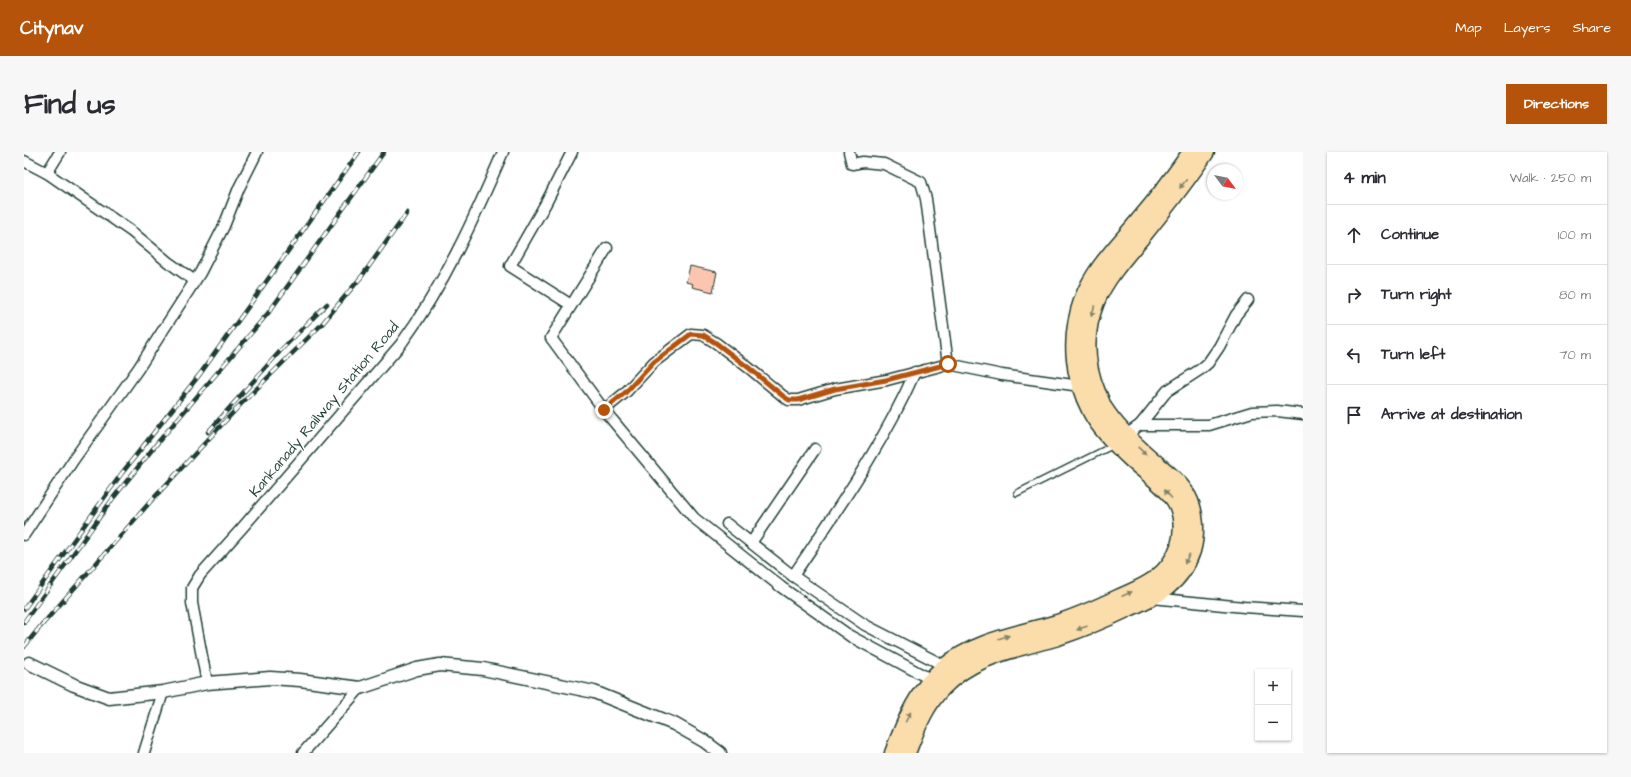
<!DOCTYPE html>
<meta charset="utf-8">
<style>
:root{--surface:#fff;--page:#f7f7f7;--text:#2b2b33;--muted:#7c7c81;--line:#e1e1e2;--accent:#b45309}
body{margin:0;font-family:"Architects Daughter",sans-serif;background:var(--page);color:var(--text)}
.controls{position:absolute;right:12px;bottom:12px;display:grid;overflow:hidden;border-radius:0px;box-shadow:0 1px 3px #0004}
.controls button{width:36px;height:36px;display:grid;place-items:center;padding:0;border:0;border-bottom:1px solid var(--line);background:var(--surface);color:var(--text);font:20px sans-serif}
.compass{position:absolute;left:1183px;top:12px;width:36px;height:36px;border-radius:50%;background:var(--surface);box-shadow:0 1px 3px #0004;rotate:122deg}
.stop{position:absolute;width:12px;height:12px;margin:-9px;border:3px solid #b45309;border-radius:50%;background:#fff}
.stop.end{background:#b45309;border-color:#fff;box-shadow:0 1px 4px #0008}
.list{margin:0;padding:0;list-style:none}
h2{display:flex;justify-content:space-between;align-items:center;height:52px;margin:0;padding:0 16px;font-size:17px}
h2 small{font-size:13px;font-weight:400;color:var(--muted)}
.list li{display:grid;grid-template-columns:26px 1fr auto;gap:12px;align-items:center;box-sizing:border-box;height:60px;padding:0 16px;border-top:1px solid var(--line)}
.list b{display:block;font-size:15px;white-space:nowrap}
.list em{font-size:13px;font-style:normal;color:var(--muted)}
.icon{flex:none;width:22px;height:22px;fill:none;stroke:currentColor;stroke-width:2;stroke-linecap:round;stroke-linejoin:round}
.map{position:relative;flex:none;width:1279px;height:601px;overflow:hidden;border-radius:0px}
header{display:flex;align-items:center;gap:24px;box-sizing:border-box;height:56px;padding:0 20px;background:var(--accent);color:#fff}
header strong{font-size:19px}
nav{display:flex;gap:22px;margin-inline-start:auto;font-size:14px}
.intro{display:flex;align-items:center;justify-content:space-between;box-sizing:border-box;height:96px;padding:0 24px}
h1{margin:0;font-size:28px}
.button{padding:10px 18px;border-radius:0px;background:var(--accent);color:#fff;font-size:14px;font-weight:700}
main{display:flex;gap:24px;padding:0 24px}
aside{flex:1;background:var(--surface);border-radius:0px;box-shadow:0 1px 3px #0004}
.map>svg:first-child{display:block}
.building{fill:#fcc5af;stroke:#1f3d34}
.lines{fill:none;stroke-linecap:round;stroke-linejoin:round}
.service-casing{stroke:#1f3d34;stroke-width:8}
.minor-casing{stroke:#1f3d34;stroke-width:13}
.tertiary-casing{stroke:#1f3d34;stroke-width:15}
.trunk-casing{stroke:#1f3d34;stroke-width:19}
.service{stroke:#fff;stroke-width:5}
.minor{stroke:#fff;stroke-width:10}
.tertiary{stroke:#fff;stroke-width:12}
.trunk{stroke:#fbddab;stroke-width:16}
.rail-casing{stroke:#1f3d34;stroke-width:4.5}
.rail{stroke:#fff;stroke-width:3;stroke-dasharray:9;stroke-linecap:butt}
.oneway{fill:#82856a}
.route{stroke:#b45309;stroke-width:5}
.labels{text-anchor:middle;stroke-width:3;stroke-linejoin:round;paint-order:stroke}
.street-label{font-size:15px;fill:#1f3d34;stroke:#fff}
</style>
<header>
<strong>Citynav</strong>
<nav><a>Map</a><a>Layers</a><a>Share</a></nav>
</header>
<div class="intro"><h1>Find us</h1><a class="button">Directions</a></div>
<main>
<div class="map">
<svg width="1279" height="601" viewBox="0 0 1279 601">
<rect width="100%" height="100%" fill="#fff"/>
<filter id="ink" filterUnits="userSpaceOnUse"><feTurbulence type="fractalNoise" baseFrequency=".025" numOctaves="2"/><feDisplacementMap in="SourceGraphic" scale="8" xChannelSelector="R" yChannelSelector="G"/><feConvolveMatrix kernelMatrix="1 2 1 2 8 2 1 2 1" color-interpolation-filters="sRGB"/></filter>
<g filter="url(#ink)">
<path class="building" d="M666 114 693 120 689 140 668 135 669 132 662 130Z"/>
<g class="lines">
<defs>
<path id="service" d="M993 341 1090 293"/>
<g id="minor">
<path d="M825 0 828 12 839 10 860 12 897 30 902 47 924 212"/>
<path d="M0 9 23 21 108 80 144 110 171 129"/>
<path d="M23 21 36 0"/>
<path d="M583 96 527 186 580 258 670 366 757 435 826 484 908 528"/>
<path d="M547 153 486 114 522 51 548 0"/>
<path d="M891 220C859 293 813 358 769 424L841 473 921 514"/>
<path d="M580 258 602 240 630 210 667 182 679 183 692 191 725 216 759 244 765 248H774L811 237 863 228 924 212 978 223 1056 234"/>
<path d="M1116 273 1143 239 1177 217 1184 211 1195 195 1212 163 1224 148"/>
<path d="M1102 283 1116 273H1185L1228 260 1253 259 1279 262"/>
<path d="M703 372 769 424"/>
<path d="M0 383 50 307 114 217 176 121 200 74 215 36 233 0"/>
<path d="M727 391 791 297"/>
<path d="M1128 446 1220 455 1279 459"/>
<path d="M183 531 168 451V436L176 423 218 376 377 192C420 133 450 67 479 0"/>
<path d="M120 601 139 540"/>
<path d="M279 601 336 536"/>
</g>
<path id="tertiary" d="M5 511 50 533 85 546 139 540 183 531 246 526 276 528 336 536 393 517 416 513 459 517 570 540 650 572 680 589 696 601"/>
<g id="trunk">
<path d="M869 601C881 569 894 537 920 515 951 489 992 483 1030 472 1053 465 1075 455 1096 445 1122 434 1145 424 1155 394 1159 381 1159 362 1151 349 1141 333 1122 321 1108 308 1094 295 1076 277 1067 260 1048 224 1045 184 1059 146 1071 115 1096 92 1116 67 1134 46 1151 23 1167 0"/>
<path d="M883 601C892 578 901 553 919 535 950 503 993 497 1034 485 1058 477 1082 467 1105 456 1134 443 1157 432 1168 399 1173 382 1172 360 1164 345 1156 329 1138 317 1126 306 1109 291 1092 275 1080 256 1077 251 1076 245 1073 240 1061 211 1060 180 1072 150 1083 124 1103 103 1121 81 1142 55 1163 28 1182 0"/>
</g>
</defs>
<use href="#service" class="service-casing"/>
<use href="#minor" class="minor-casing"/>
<use href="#tertiary" class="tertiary-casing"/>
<use href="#trunk" class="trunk-casing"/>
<use href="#service" class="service"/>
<use href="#minor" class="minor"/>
<use href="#tertiary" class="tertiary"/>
<use href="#trunk" class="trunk"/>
<defs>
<g id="rail">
<path d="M184 280 259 196 303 152"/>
<path d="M0 457 98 321 176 222 335 0"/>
<path d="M0 470 90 345 135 289 245 160 360 0"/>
<path d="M17 474 127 349 217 252 298 172 338 124 383 61"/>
<path d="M0 495 20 470"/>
</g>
</defs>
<use href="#rail" class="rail-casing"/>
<use href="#rail" class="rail"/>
</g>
<defs><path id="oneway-solid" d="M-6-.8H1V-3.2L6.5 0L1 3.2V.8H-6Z"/></defs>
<g class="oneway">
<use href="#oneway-solid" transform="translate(1159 32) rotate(128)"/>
<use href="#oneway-solid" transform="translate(1069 159) rotate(107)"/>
<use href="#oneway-solid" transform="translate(1118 299) rotate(44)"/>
<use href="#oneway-solid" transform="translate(1144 342) rotate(-132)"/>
<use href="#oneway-solid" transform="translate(1163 407) rotate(116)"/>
<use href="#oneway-solid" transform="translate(1103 442) rotate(-24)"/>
<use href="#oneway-solid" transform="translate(1058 476) rotate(160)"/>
<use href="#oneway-solid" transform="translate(980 485) rotate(-16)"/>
<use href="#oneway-solid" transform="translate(884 565) rotate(-62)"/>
</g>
</g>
<g class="lines" filter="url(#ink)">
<path class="route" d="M580 258 602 240 630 210 667 182 679 183 692 191 725 216 759 244 765 248H774L811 237 862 228 924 212"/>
</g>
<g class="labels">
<g class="street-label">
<text transform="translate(300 257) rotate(-50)" y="5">Kankanady Railway Station Road</text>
</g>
</g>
</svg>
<div class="controls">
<button>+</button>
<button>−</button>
</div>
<svg class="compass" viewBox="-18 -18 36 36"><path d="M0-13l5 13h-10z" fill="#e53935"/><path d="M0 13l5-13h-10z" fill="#7c7c81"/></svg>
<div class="stop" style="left:924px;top:212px"></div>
<div class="stop end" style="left:580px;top:258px"></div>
</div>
<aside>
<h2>4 min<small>Walk · 250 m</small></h2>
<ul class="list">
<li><svg class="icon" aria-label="ahead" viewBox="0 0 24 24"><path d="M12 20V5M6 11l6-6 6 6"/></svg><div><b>Continue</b></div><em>100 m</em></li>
<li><svg class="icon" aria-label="right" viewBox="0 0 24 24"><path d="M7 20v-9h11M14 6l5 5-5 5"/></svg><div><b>Turn right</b></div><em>80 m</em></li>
<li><svg class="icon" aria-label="left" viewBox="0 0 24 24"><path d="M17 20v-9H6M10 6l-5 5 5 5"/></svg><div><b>Turn left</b></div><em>70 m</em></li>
<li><svg class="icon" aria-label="arrive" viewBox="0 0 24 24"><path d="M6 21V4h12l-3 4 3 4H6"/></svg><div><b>Arrive at destination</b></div></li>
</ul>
</aside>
</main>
